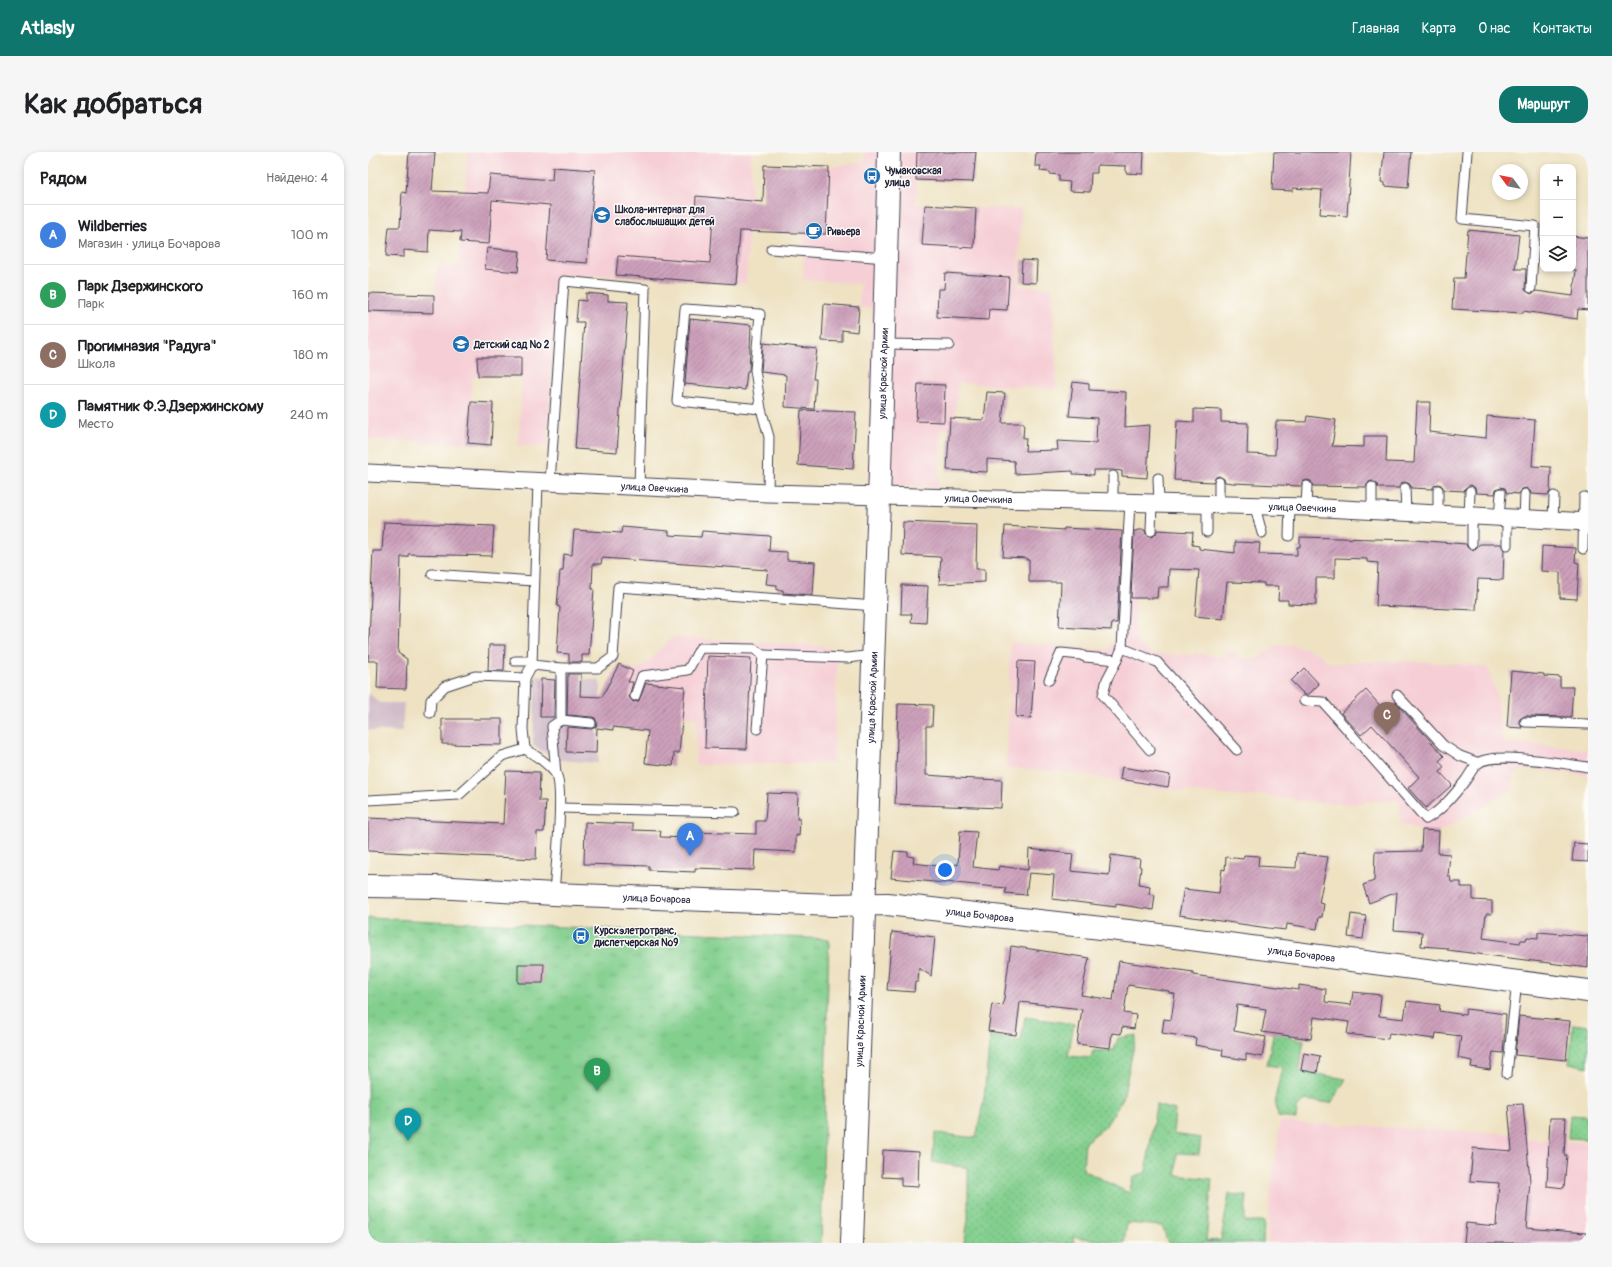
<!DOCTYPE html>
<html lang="ru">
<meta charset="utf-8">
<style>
:root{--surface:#fff;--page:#f6f6f6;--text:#202124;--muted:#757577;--line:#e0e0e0;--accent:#0f766e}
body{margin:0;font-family:Pangolin,sans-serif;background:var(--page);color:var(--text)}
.controls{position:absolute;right:12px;top:12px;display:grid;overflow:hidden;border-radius:8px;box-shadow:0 2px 6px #0003}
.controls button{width:36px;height:36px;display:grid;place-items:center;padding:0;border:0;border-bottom:1px solid var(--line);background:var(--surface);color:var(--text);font:20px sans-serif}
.compass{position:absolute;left:1124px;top:12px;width:36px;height:36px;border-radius:50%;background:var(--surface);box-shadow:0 2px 6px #0003;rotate:303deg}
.you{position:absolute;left:577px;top:718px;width:14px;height:14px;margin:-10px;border:3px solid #fff;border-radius:50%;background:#1a73e8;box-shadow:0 0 0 6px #1a73e833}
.badge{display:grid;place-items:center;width:26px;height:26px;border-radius:50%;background:var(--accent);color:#fff;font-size:13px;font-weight:700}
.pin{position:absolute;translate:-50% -33px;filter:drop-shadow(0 1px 2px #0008)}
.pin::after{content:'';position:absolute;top:21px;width:14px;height:12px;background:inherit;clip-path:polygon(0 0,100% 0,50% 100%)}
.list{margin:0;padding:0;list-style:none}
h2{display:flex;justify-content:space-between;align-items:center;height:52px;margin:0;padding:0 16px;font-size:17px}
h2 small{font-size:13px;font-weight:400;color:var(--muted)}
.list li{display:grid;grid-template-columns:26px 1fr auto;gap:12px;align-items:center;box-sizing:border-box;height:60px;padding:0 16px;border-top:1px solid var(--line)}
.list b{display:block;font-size:15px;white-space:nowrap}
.list p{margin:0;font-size:13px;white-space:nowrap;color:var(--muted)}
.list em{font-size:13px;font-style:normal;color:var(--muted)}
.icon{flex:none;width:22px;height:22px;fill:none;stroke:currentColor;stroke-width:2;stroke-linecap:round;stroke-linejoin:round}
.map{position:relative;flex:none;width:1220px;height:1091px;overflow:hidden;border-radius:16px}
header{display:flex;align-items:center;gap:24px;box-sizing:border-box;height:56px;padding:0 20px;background:var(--accent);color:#fff}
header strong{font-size:19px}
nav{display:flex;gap:22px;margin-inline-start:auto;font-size:14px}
.intro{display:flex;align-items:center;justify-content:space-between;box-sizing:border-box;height:96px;padding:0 24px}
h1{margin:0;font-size:28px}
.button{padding:10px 18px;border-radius:16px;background:var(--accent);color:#fff;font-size:14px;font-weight:700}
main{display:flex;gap:24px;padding:0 24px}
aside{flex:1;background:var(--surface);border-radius:16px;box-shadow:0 2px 6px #0003}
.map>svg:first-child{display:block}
.built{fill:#f6cfd6}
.industrial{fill:#d1bdc9}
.park{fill:url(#park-tufts);stroke:#527864}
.garden{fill:url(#garden-dots);stroke:#527864}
.building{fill:url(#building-hatch)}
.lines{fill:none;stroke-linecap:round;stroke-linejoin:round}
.service-casing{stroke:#413f4f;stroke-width:11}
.minor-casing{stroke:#413f4f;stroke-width:19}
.tertiary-casing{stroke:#413f4f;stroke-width:24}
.secondary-casing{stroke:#413f4f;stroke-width:24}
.service{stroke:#fff;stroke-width:9}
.minor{stroke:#fff;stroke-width:17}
.tertiary{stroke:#fff;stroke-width:22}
.secondary{stroke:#fff;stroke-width:22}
.labels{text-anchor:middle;stroke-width:3;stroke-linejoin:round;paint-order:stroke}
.poi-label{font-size:10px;font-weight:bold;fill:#22223b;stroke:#fdfcf7;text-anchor:start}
.street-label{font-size:10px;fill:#22223b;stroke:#fdfcf7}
</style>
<header>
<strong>Atlasly</strong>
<nav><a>Главная</a><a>Карта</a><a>О нас</a><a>Контакты</a></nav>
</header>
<div class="intro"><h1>Как добраться</h1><a class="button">Маршрут</a></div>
<main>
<aside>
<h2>Рядом<small>Найдено: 4</small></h2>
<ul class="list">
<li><span class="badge" style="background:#3f7fe0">A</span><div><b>Wildberries</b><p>Магазин · улица Бочарова</p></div><em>100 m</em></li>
<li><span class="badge" style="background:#2e9e5b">B</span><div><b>Парк Дзержинского</b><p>Парк</p></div><em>160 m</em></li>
<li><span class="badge" style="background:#8d6e63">C</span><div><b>Прогимназия &quot;Радуга&quot;</b><p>Школа</p></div><em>180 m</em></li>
<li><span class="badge" style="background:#0f9aa8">D</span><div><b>Памятник Ф.Э.Дзержинскому</b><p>Место</p></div><em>240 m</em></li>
</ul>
</aside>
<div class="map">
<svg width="1220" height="1091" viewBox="0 0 1220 1091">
<defs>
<pattern id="park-tufts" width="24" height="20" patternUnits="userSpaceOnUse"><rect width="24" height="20" fill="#83cf8e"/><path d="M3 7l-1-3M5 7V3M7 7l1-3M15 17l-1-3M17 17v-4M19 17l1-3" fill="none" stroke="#71b17b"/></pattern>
<pattern id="garden-dots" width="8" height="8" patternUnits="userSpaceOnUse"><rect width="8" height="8" fill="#83cf8e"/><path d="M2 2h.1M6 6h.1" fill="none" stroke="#71b17b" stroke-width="1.8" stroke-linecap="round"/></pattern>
<pattern id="building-hatch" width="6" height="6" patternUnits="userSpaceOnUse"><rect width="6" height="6" fill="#cda0bb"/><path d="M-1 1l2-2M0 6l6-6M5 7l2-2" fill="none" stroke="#a68299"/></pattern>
</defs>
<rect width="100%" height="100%" fill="#fdfcf7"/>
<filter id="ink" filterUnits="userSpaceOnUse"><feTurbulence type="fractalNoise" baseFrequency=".025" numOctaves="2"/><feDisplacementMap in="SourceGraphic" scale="8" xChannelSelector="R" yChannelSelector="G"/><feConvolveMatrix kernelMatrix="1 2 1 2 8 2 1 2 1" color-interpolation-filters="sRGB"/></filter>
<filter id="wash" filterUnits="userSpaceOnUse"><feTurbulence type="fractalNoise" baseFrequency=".012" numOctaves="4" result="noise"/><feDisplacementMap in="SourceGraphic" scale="16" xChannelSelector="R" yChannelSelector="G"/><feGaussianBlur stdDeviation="0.9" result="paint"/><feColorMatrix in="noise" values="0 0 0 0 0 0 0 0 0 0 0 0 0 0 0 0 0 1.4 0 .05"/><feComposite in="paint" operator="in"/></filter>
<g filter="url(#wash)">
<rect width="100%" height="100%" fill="#eee2c2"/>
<g class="built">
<path d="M100 0H383V46L378 131 368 132 248 123 190 124 179 295 150 293 154 229 153 224H110L104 227 100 291 0 288V159L66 161 69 114 90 115 93 81 84 80 87 40H97Z"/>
<path d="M497 0H549L548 52 608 56 653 57 650 135H684L689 237 590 231 586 274 573 278 570 335 500 333 504 156 491 155 492 132 435 128 436 81 458 82 461 15 496 10Z"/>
<path d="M760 378H769L766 486 783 502 825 503 826 501 858 505 859 499H869L870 506 887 507 908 494 917 492 931 494 952 502 959 509 963 511 1039 509 1104 513 1120 516 1128 541 1135 591 1171 593 1220 598V623L1156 617 1144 623V638L1071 679 1055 678 1033 672 1032 652 1029 649H1000L987 652 929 649 923 646H909L898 643 877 645 774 635 705 620 638 616 641 558 642 490 740 498 749 485 751 379Z"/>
<path d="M304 485 457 494 463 497H470L465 611 327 613 329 566 277 562 234 552V543H239L265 519 277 513Z"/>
<path d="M912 970 1136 981 1157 987 1220 991V1091H900L901 1053Z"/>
</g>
<g class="industrial">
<path d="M168 524 231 528 233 535 228 582H232L230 611 191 608 165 594Z"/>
<path d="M0 541 12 551H36L34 580 0 578Z"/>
</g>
<path class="park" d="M0 766 461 787 453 1091H0Z"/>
<g class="garden">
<path d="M657 865 706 872 700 904 723 906 725 899 746 898 750 886 768 883 755 946 737 975 717 990 715 1018 761 1041 765 1026 778 1020 788 953 807 958 805 982 833 986 831 1002 809 1001 808 1023 844 1027 838 1089 853 1088 861 1042 879 1044 876 1070H896L895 1091H800L794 1074 759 1071 756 1091 705 1085 706 1091H596L600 1068V1016L564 1010 567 981 608 986 616 946 622 884 653 889Z"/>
<path d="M909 865 924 867 922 886 936 888 931 919 978 927 963 951 936 948 929 956 928 967 910 965 907 947 914 915 899 913Z"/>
<path d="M1205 872 1220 874V915L1201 911Z"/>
<path d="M1202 963 1218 964 1220 987 1200 986Z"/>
</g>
<g id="blocks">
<g class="building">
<path d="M41 0H67L64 39 120 41 122 23 184 28 185 15 227 18 219 111 178 108 182 53 124 48 121 92 92 90 93 80 61 78 60 100 36 98V105L18 104 21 75H32L34 40 38 41Z"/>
<path d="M549 0H608L605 30 548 28Z"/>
<path d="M668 0H776L775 22 758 21V14L729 13V21H723L722 40 701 39 702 30 691 29V23L682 22V20L672 19 673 14H667Z"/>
<path d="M906 0H983L979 64 952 62 954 38 925 36V39L904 38Z"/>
<path d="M1016 0H1043L1040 36 1017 34V31L1013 30Z"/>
<path d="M396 13 461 15 458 82 372 79 368 132 248 123 250 104 342 111 345 65 327 64 328 44 395 50Z"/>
<path d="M557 53 608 56 606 96 554 93Z"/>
<path d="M1100 78 1151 83 1147 117H1158L1157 138 1163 142 1168 139 1205 144 1208 118H1205V84L1220 86V158L1210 157 1209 167 1155 159V161L1084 157 1086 126H1096Z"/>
<path d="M119 96 152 99 150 120 117 117Z"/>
<path d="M654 108 669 109 668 131 653 130Z"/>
<path d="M577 121 641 125 639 158 621 157 620 168 569 165 570 137H576Z"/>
<path d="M0 141 66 143V161L0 159Z"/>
<path d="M218 141 240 143V149L260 150 249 300 207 297 216 170H208L210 148 218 149Z"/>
<path d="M456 152 491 155 489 180 474 178V190L454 189Z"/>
<path d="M322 167 383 173 381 219H379L377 238 317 232Z"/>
<path d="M395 191 449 197 445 227H448L446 257 417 255 418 223 393 220Z"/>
<path d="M109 205H153V224H110Z"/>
<path d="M705 230 721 232V238L758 240 757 275 782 273 779 326 754 324V319L745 318H726V323L705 322V319L647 322 646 309 619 307V320L579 318 582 266 616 268 619 240 637 241 634 271H656L655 286H658L657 299 690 298 689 289 728 291 729 266 701 264Z"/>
<path d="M550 232 577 233 576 270 548 269Z"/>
<path d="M103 250 125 251 123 293 100 291Z"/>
<path d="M1049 250H1062L1061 280 1118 286 1119 264 1167 268 1164 314 1183 315 1182 340 1180 343 1163 342 1162 339 1158 336 1154 337 1151 342 1139 341 1137 336 1133 335 1128 337 1127 342 1108 341 1107 336 1103 333 1097 336 1096 339 1077 338 1073 333 1070 332 1067 333 1064 337 1043 336 1042 332 1037 330 1033 331 1031 336H1010L1009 332 1004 329 1001 330 998 335 945 334 943 329 939 328 934 330 933 334 865 331 857 330 856 327 851 324 848 325 845 330 806 328 809 269 826 270V257L853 258V270L880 271 879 302 907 303 908 269 938 270 939 264 968 268 964 294 996 295V284H1019L1018 310 1046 311Z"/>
<path d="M433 258 488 260 485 317 430 313Z"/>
<path d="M16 370 126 374 124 404 40 402V405H33L30 501 39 507 38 537 9 536 10 509H0L5 399H14Z"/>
<path d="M535 370 609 373 608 417H617V430L571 432 573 406 571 405 534 403Z"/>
<path d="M637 374 696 378V376L754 379 749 471H744L743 478 691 475 693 430H661V408H658L659 406 635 405Z"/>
<path d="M254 375 301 379V383L333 385 334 379 402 384 401 399 419 400V408L447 410 445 443 415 441V438H409V433L398 432 400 418 234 406 233 412H225L224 437H226L221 503H214V510H201V502L189 501 192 455 189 454 192 419H195L196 402 204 403 206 378 253 381Z"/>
<path d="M769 378H777L778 382 783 385 788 382 789 378 825 380 824 393 831 394V397L867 401V390L892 391 891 402 929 403V395H932V385L1046 388 1098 392 1099 395 1104 398 1107 397 1112 392H1133L1136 398 1135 428 1110 427 1108 458 1008 454 1010 411 999 410V407L967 406V426H948V453L920 452V448H910L911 434H896V431L859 430 855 467 827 464 831 418 801 417 800 435H790L789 446H763L766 379H769Z"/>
<path d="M1174 394 1208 396 1207 410 1211 411 1209 447 1192 446V420L1173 419Z"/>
<path d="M534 433 560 434 558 471 543 470 544 462H533Z"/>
<path d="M121 493H137L136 519H120Z"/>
<path d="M340 504 383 506 379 597 337 596Z"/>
<path d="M650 509 667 510 663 566 648 565Z"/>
<path d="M251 512 265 519 260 530H265L261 545 265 550 271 549 272 546 278 531 317 535 311 601H306L305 614 277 611 280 579 245 575V578L229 576 228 601 198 600 199 575 223 577 228 575 229 571 227 566 224 565 199 563 200 522H213L212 544 234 545Z"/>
<path d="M936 516 951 532 940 543H937L923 529Z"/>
<path d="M1143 519 1176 522V524L1192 525V535H1205L1203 565 1157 564 1152 567 1151 569 1154 576 1139 575Z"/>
<path d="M173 527 187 528 186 565H172Z"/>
<path d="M998 538 1017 559 1027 550 1076 604 1071 609 1076 615 1072 620 1084 633 1058 656 1040 636 1051 625 1004 573 993 583 973 561Z"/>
<path d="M530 552 565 553 564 574H558V623L587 625V626L634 628 633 656 527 652Z"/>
<path d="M74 567H134V593L74 592Z"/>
<path d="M754 615 802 623 800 635 752 627Z"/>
<path d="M138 619 172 620 171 649H178L176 680H169L168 707 0 699V666L135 672Z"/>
<path d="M399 641 430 642 429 667H432L431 684 428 683V700L387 698 386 718 327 716V720L281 718V714L216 712 217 670 265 672V678L293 679 292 685 321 686 322 680 388 682V669H397Z"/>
<path d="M1054 678 1071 679 1070 701 1082 702 1080 724H1082L1083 730H1093V735H1105V748L1124 749V762H1118L1115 786 1152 791 1153 788H1158L1159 785 1170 786V780L1220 784V816L1079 798 1080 796 1053 794 1054 780 1026 778 1029 740 1001 751 995 733 1006 729 1007 700 1053 699Z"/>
<path d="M592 679 609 680 605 715 630 718 631 714 660 718 661 697 705 702 703 719 741 723 743 703 772 707 771 714 773 715 771 732 782 734 781 742 787 743 785 758 748 752V755L684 747 686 723 661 721 658 743 637 741 638 736 577 730V731L523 726 526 699 540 700V704L546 705 545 711 586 716 587 712 590 713Z"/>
<path d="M1206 691 1220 692V710L1204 709Z"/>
<path d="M929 701 960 705 951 751 956 752 954 765H951L949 777 919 772 918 778 900 776 811 763 816 737 851 741 854 717 857 718 858 705 875 707 876 703 891 704 890 714 928 716Z"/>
<path d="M983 762 998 764 995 787 980 785Z"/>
<path d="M524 780 567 785 563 824 551 816 550 830H547L546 840 519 838Z"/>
<path d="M643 794 721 806 713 843 745 848 751 809 825 820V823L931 838V833L958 837 957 850 983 853 985 840 1013 843 1011 864 1036 867 1039 849 1072 853 1071 859 1097 863 1098 857 1138 862 1135 901 1125 900 1122 918 1103 915 1104 909 1090 906 1093 884 1068 881 1067 887 1021 881 1020 887 979 882 981 870 946 865 943 887 894 880 898 857 869 853 866 879 898 885 894 905 878 902V908L854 904 855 898 827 893 828 886 794 881 796 867 803 868 807 842 801 841V839L760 833 756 861 768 863 766 877 754 875 753 882 744 881 742 896 709 892 714 857 652 850 648 883 620 879 624 852 635 854Z"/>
<path d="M150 812H176L175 831H150Z"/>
<path d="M1151 864 1202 869 1198 908 1147 903Z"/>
<path d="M936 901 952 904 949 921 933 918Z"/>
<path d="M1155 952 1162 1029 1158 1076 1218 1081V1091H1096L1098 1071 1128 1074 1131 1031 1102 1029 1105 996 1144 999 1140 953Z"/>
<path d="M1182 966H1198L1196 1003H1199L1196 1036 1179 1034Z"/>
<path d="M515 998 551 1000 550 1035 533 1034V1026L514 1025Z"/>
</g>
</g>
</g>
<g filter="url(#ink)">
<use href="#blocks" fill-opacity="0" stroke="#413f4f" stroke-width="1"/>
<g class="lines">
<defs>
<g id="service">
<path d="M1099 0 1094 67 1167 74 1163 136"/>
<path d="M403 97 518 106"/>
<path d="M516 192 581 193"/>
<path d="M393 257 309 249 317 157 392 162 387 218 393 257 401 285 400 341"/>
<path d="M745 324V350"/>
<path d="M790 326 791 351"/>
<path d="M170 330 164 513 193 516H230L245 505 250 435 507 454"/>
<path d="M182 330 196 129 277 137 271 335"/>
<path d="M1037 336 1038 361"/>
<path d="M1070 338V363"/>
<path d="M851 353V330"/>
<path d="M887 355 894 381"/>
<path d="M938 355 939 334"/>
<path d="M1004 358V335"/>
<path d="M1101 365 1102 339"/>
<path d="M1104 365V392"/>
<path d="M1131 366 1133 341"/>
<path d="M1156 367 1157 342"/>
<path d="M1185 368 1186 344"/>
<path d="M783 379 784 351"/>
<path d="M839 380V353"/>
<path d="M921 384 922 355"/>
<path d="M1139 393V367"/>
<path d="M1215 397 1216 345"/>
<path d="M64 422 166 429"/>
<path d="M754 496 789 510 869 598"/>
<path d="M749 508 739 527 735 543 782 598"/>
<path d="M147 509H164"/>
<path d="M681 528 693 501 713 503 717 505 749 508 754 496 762 350"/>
<path d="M1029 543 1075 593 1092 604 1111 611"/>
<path d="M267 544 274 524 320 518 332 496 386 497 395 503"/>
<path d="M936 549 955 550 1058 667C1074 658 1086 643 1097 629 1101 624 1105 615 1110 611 1127 599 1198 612 1220 615"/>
<path d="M62 561 63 548 77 534 107 524 157 526"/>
<path d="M193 568 223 571"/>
<path d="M1157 570 1220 572"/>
<path d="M389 577 395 503 480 506 505 503"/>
<path d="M157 597 155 577 157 526 164 513"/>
<path d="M188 623 184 574 193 568V516"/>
<path d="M0 648 91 643 134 604 157 597C168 604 180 611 188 622 197 636 187 721 186 742"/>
<path d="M192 656 367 660"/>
<path d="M1139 922 1149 829"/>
</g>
<g id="minor">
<path id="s1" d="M0 321 400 341 938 355 1220 370"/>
</g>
<g id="tertiary">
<path id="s2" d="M0 734 68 735 186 742 465 753 519 752 769 780 1220 839"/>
</g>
<g id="secondary">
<path id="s3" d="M484 1091 512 319 521 0"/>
</g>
</defs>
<use href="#service" class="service-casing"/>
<use href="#minor" class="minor-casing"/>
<use href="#tertiary" class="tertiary-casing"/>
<use href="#secondary" class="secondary-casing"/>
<use href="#service" class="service"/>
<use href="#minor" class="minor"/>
<use href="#tertiary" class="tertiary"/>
<use href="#secondary" class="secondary"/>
</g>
</g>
<defs>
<symbol id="bus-disc" viewBox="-11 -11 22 22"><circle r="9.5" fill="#1f6fb2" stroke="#fdfcf7"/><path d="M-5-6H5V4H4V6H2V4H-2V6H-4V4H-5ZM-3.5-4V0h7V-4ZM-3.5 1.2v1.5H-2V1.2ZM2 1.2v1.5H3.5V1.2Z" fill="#fff"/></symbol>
<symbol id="school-disc" viewBox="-11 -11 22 22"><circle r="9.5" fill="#1f6fb2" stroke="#fdfcf7"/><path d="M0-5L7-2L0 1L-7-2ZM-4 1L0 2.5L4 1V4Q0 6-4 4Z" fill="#fff"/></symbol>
<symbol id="cafe-disc" viewBox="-11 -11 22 22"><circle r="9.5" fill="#1f6fb2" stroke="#fdfcf7"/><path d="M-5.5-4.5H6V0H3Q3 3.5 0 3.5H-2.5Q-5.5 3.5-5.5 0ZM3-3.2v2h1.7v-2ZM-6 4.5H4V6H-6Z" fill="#fff"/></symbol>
</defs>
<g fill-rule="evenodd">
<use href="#bus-disc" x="494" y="14" width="20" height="20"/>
<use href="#school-disc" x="224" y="53" width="20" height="20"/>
<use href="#cafe-disc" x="436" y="69" width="20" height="20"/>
<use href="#school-disc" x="83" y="182" width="20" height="20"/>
<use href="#bus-disc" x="203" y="774" width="20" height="20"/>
</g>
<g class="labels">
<g class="poi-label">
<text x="517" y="22">Чумаковская<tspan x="517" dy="12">улица</tspan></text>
<text x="247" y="61">Школа-интернат для<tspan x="247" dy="12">слабослышащих детей</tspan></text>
<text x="459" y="83">Ривьера</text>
<text x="106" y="196">Детский сад № 2</text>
<text x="226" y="782">Курскэлетротранс,<tspan x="226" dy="12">диспетчерская №9</tspan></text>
</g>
<g class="street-label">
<text dy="4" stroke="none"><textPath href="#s3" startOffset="870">улица Красной Армии</textPath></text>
<text dy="4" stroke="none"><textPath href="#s1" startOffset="287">улица Овечкина</textPath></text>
<text dy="4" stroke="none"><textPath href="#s1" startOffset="611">улица Овечкина</textPath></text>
<text dy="4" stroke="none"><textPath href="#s1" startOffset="935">улица Овечкина</textPath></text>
<text dy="4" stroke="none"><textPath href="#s3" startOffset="546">улица Красной Армии</textPath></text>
<text dy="4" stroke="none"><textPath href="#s2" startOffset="289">улица Бочарова</textPath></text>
<text dy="4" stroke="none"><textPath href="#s2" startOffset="613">улица Бочарова</textPath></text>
<text dy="4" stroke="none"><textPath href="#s2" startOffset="937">улица Бочарова</textPath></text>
<text dy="4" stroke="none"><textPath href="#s3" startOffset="222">улица Красной Армии</textPath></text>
</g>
</g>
</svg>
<div class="controls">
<button>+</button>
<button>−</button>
<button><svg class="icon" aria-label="layers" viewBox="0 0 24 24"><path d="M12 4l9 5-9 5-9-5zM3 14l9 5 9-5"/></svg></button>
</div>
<svg class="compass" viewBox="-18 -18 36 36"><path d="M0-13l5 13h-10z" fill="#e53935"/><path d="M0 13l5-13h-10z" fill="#757577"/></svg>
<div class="you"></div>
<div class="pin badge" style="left:322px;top:704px;background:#3f7fe0">A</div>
<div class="pin badge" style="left:229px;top:939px;background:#2e9e5b">B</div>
<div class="pin badge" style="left:1019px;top:583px;background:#8d6e63">C</div>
<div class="pin badge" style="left:40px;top:989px;background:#0f9aa8">D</div>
</div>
</main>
